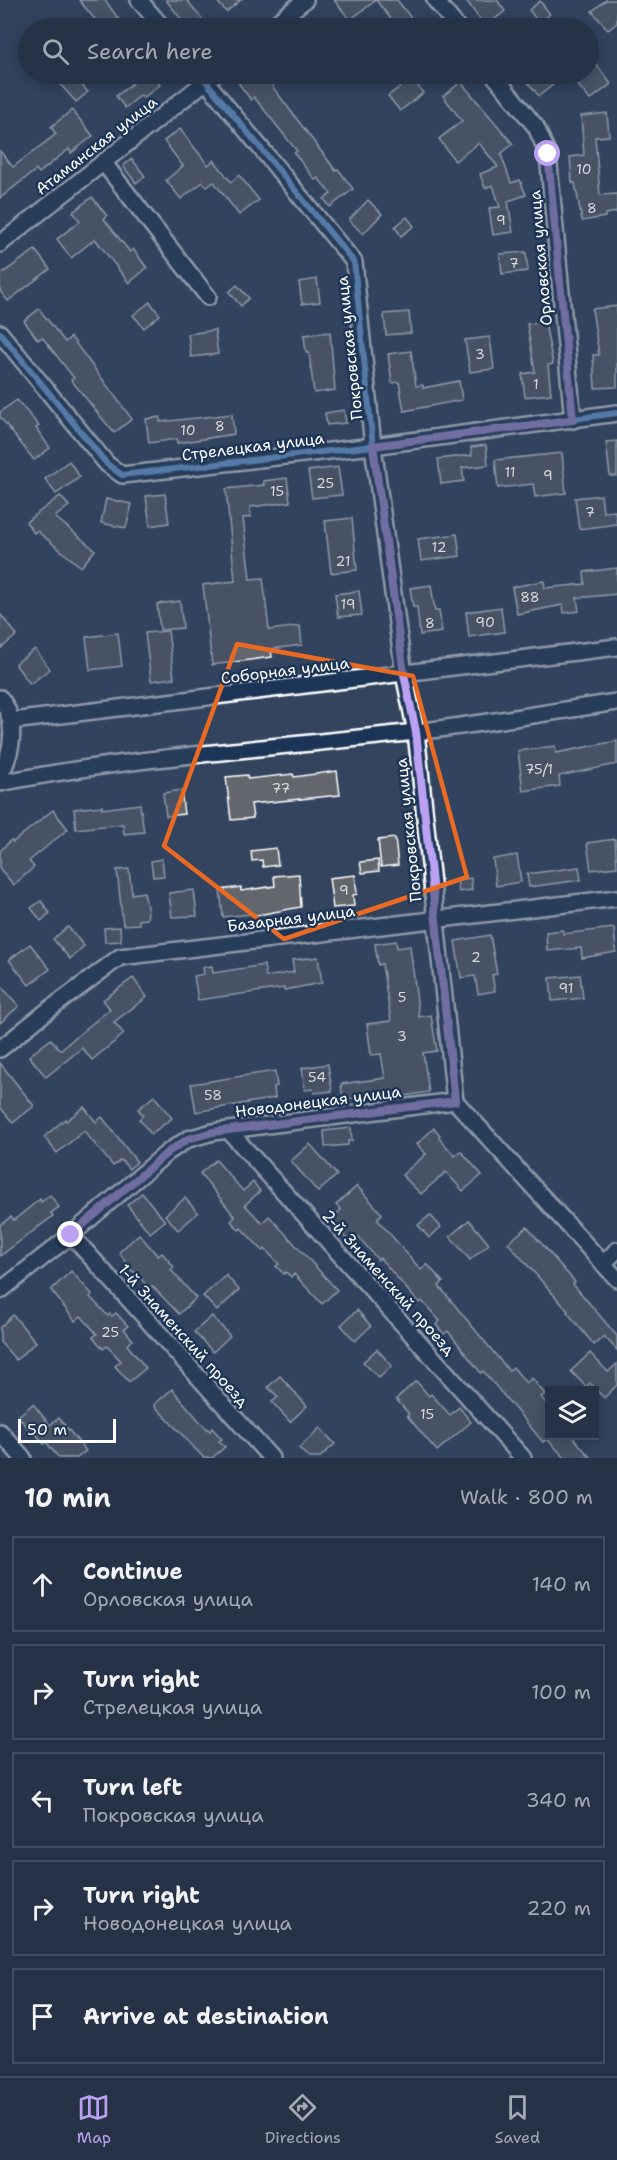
<!DOCTYPE html>
<meta charset="utf-8">
<style>
:root{--surface:#263346;--page:#2e3b4d;--text:#f1f3f6;--muted:#a4aab3;--line:#424e5f;--accent:#bca0f2}
body{margin:0;font-family:"Shantell Sans",sans-serif;background:var(--page);color:var(--text)}
.controls{position:absolute;right:18px;bottom:18px;display:grid;overflow:hidden;border-radius:0px;box-shadow:0 3px 15px #0003}
.controls button{width:54px;height:54px;display:grid;place-items:center;padding:0;border:0;border-bottom:2px solid var(--line);background:var(--surface);color:var(--text);font:30px sans-serif}
.scale{position:absolute;left:18px;bottom:15px;width:98px;box-sizing:border-box;padding-left:6px;border:3px solid #fff;border-top:0;font-size:16px;line-height:21px;white-space:nowrap;color:#fff;-webkit-text-stroke:4px #1d3557;paint-order:stroke}
.stop{position:absolute;width:18px;height:18px;margin:-14px;border:4px solid #bca0f2;border-radius:50%;background:#fff}
.stop.end{background:#bca0f2;border-color:#fff;box-shadow:0 2px 6px #0008}
.list{margin:0;padding:0;list-style:none}
h2{display:flex;justify-content:space-between;align-items:center;height:78px;margin:0;padding:0 24px;font-size:26px}
h2 small{font-size:20px;font-weight:400;color:var(--muted)}
.list li{display:grid;grid-template-columns:39px 1fr auto;gap:18px;align-items:center;box-sizing:border-box;height:96px;margin:0 12px 12px;padding:0 12px;border:2px solid var(--line);border-radius:0px}
.list b{display:block;font-size:22px;white-space:nowrap}
.list p{margin:0;font-size:20px;white-space:nowrap;color:var(--muted)}
.list em{font-size:20px;font-style:normal;color:var(--muted)}
.icon{flex:none;width:33px;height:33px;fill:none;stroke:currentColor;stroke-width:2;stroke-linecap:round;stroke-linejoin:round}
.map{position:relative;flex:none;width:617px;height:1458px;overflow:hidden}
.search{position:absolute;background:var(--surface);box-shadow:0 3px 15px #0003;left:18px;right:18px;top:18px;height:66px;display:flex;align-items:center;gap:15px;box-sizing:border-box;padding:0 21px;border-radius:33px;color:var(--muted);font-size:22px}
.sheet{height:618px;background:var(--surface)}
nav{display:flex;justify-content:space-around;align-items:center;box-sizing:border-box;height:84px;border-top:2px solid var(--line);background:var(--surface);font-size:16px;color:var(--muted)}
nav a{display:grid;justify-items:center;gap:3px}
nav .on{color:var(--accent)}
.map>svg:first-child{display:block}
.building{fill:#64666d;stroke:#fff;stroke-width:1.5}
.lines{fill:none;stroke-linecap:round;stroke-linejoin:round}
.street-casing{stroke:#fff;stroke-width:20}
.street{stroke:#1d3557;stroke-width:15}
.cycleway-casing{stroke:#1d3557;stroke-width:10}
.cycleway{stroke:#80bcff;stroke-width:6}
.route{stroke:#bca0f2;stroke-width:8}
.marked{fill:none;stroke:#ea6a24;stroke-width:4.5;stroke-linejoin:round}
.labels{text-anchor:middle;stroke-width:5;stroke-linejoin:round;paint-order:stroke}
.number-label{font-size:14px;fill:#d8d9da}
.street-label{font-size:16px;fill:#fff;stroke:#1d3557}
</style>
<div class="map">
<svg width="617" height="1458" viewBox="0 0 617 1458">
<rect width="100%" height="100%" fill="#32445e"/>
<filter id="ink" filterUnits="userSpaceOnUse"><feTurbulence type="fractalNoise" baseFrequency=".0167" numOctaves="2"/><feDisplacementMap in="SourceGraphic" scale="12" xChannelSelector="R" yChannelSelector="G"/><feConvolveMatrix kernelMatrix="1 2 1 2 8 2 1 2 1" color-interpolation-filters="sRGB"/></filter>
<g filter="url(#ink)">
<g class="building">
<path d="M79 0H105L125 28H102Z"/>
<path d="M166 0H187L209 28H184L179 22 181 19Z"/>
<path d="M216 0H241L226 12Z"/>
<path d="M334 0H376L350 20Z"/>
<path d="M376 0H397L419 28H398Z"/>
<path d="M466 0H497L505 11 485 27Z"/>
<path d="M606 0H617V23L608 30 592 11Z"/>
<path d="M540 1 550 14 539 23 529 10Z"/>
<path d="M596 64 611 84 590 100 575 81 584 74H588V70Z"/>
<path d="M72 74 88 92 76 102 60 84Z"/>
<path d="M124 74H151L160 85 143 98 141 95 125 108 116 96 132 84Z"/>
<path d="M244 74H288L272 86 336 171 338 169 353 189 330 207 324 199 331 194 318 178 315 180 294 153 297 151 254 97 251 100 236 80Z"/>
<path d="M521 74H552L558 81 539 96Z"/>
<path d="M412 78 423 93 400 111 388 96Z"/>
<path d="M461 82 513 144 501 154 511 183 520 180 526 195 508 201 513 232 493 235 489 208 500 207 493 185 485 188 480 174 498 167 479 143 455 161 439 139 462 121 443 96Z"/>
<path d="M72 110 93 136 71 153 69 149 39 173 36 170 0 198V151L13 167 56 134 51 127Z"/>
<path d="M607 113 609 136 595 137 600 195 617 194V212L605 214V217L582 221 575 183H572L570 157 584 155 581 116Z"/>
<path d="M180 129 208 165 214 160 231 182 239 175 259 200 239 215 214 182 207 187 203 182 181 199 166 180 183 166 164 141Z"/>
<path d="M132 159 145 176 136 183 123 166Z"/>
<path d="M92 197 107 216 104 219 130 252 133 249 147 268 129 283 95 239 71 258 57 239 80 221 73 212Z"/>
<path d="M368 200 382 214 363 234 349 220Z"/>
<path d="M407 217 414 226 401 236 395 227Z"/>
<path d="M35 250 50 269 8 301 0 291V275Z"/>
<path d="M526 252 528 271 502 274 500 254Z"/>
<path d="M317 279 320 302 302 304 299 282Z"/>
<path d="M237 285 249 298 241 306 229 292Z"/>
<path d="M150 302 160 315 144 328 133 315Z"/>
<path d="M617 306V387L595 388 593 355H599L592 309Z"/>
<path d="M39 309 65 342 71 337 132 419 114 433 71 380 74 378 42 337 38 340 24 321Z"/>
<path d="M409 312 411 333 386 335 384 314Z"/>
<path d="M545 323 553 364 548 365 551 394 525 397 522 374 535 372 527 324Z"/>
<path d="M215 330 218 354 191 357 188 334Z"/>
<path d="M330 332 335 390 314 393 309 353H306L304 335Z"/>
<path d="M490 337 494 369 470 372 465 340Z"/>
<path d="M411 351 416 386 423 385V388L459 381 462 400 404 411 399 382 392 383 388 354Z"/>
<path d="M17 400 39 426 36 428 50 448 34 460 0 417V412Z"/>
<path d="M344 410 346 423 327 425 325 413Z"/>
<path d="M232 414 234 434 177 443V439L149 443 146 419 160 417V422Z"/>
<path d="M617 441V476H610L606 442Z"/>
<path d="M486 445 488 465 462 468 464 481 441 484 438 459 472 455 471 447Z"/>
<path d="M562 453 566 493 535 497 533 484 498 488 495 460Z"/>
<path d="M69 461 80 477 56 494 45 479Z"/>
<path d="M338 467 342 495 312 498 308 471Z"/>
<path d="M287 478 290 502 250 507 251 517 243 518 250 579 263 578 269 630 300 626 302 645 271 649 272 657 212 665 203 585 235 581 226 489 264 485 263 481Z"/>
<path d="M165 494 169 523 150 526 146 496Z"/>
<path d="M601 495 603 512 615 511 617 524 579 529 575 498Z"/>
<path d="M60 496 69 506 55 517 95 550 81 567 37 531 34 533 26 522Z"/>
<path d="M106 499 132 504 126 528 101 523Z"/>
<path d="M352 518 357 570 331 573 325 521Z"/>
<path d="M457 534 460 556 421 561 418 539Z"/>
<path d="M617 568V594L577 598 579 611 564 613 563 605 517 614 512 587 544 581 545 588 585 584 584 572Z"/>
<path d="M431 585 435 611 439 610 442 632 420 635 417 607H413L410 588Z"/>
<path d="M359 591 362 615 338 617 335 594Z"/>
<path d="M180 601 183 628 160 630 157 604Z"/>
<path d="M501 607 504 632 469 637 466 612Z"/>
<path d="M0 614 17 635 0 649Z"/>
<path d="M168 631 174 678 151 681 145 633Z"/>
<path d="M118 633 122 666 90 670 86 637Z"/>
<path d="M35 649 50 669 30 684 15 664Z"/>
<path d="M617 741V764L559 776 560 786 523 791 518 751 555 746 556 753Z"/>
<path d="M337 771 340 795 251 804 253 818 231 820 226 777 247 775 248 779 293 774 294 777Z"/>
<path d="M181 790 184 814 166 816 163 793Z"/>
<path d="M140 804 144 832 124 834 123 824 76 829 74 809 102 806V809Z"/>
<path d="M53 810 68 829 29 861 34 867 14 885 0 869V851L11 840 13 842Z"/>
<path d="M395 838 398 865 381 867 378 840Z"/>
<path d="M615 839 617 867 591 870 587 843Z"/>
<path d="M276 848 278 865 263 867 262 860 252 861 251 851Z"/>
<path d="M517 855 521 882 496 886 493 859Z"/>
<path d="M162 859 164 876 153 877 151 861Z"/>
<path d="M378 860 379 871 362 873 360 862Z"/>
<path d="M579 867 581 880 529 887 527 874Z"/>
<path d="M129 869 132 894 144 892 148 912 147 919 139 920V924L123 925 117 870Z"/>
<path d="M299 874 301 907 252 916V914L223 917 220 890 241 887V891L275 886 274 876Z"/>
<path d="M355 875 357 894 353 895 354 906 333 908 329 878Z"/>
<path d="M471 878 472 890 459 892 457 880Z"/>
<path d="M194 890 197 916 172 917 169 893Z"/>
<path d="M41 901 50 913 41 921 31 908Z"/>
<path d="M68 927 84 946 70 959 53 939Z"/>
<path d="M120 927 121 941 105 942 104 928Z"/>
<path d="M614 928 616 952 582 958 581 948 547 951 546 932 563 930V934Z"/>
<path d="M490 935 497 974 492 975 495 991 478 994 475 976 461 978 455 941Z"/>
<path d="M396 941 397 948 410 946 419 1017 431 1015 437 1051 423 1053 429 1092 391 1098 390 1095 380 1096 379 1094 343 1100 341 1084 385 1078 381 1054 371 1055 367 1024 391 1021 382 964 378 965 375 944Z"/>
<path d="M30 944 50 969 29 985 9 960Z"/>
<path d="M318 957 322 983 284 990V988L198 1000 194 976 204 974 203 967 212 966 213 973 264 965 266 977 294 972 292 960Z"/>
<path d="M580 975 583 998 552 1001 550 978Z"/>
<path d="M133 978 147 997 114 1022 124 1034 92 1060 82 1048 46 1077 29 1056 51 1039 60 1050 110 1009 103 1000Z"/>
<path d="M0 985 19 1006 0 1023Z"/>
<path d="M0 1063 34 1106 13 1123 0 1107Z"/>
<path d="M328 1064 332 1091 314 1093 313 1089 305 1090 302 1068Z"/>
<path d="M275 1071 277 1086 274 1087 275 1098 196 1112 191 1084Z"/>
<path d="M154 1096 172 1118 151 1134 139 1119 143 1115 138 1109Z"/>
<path d="M84 1107 96 1122 102 1117 137 1162 129 1169 121 1160 113 1166 84 1131 57 1153 44 1137 65 1119 66 1121Z"/>
<path d="M351 1128 352 1141H348V1145L325 1147 324 1131Z"/>
<path d="M434 1128 440 1135 439 1138 455 1156 461 1151 482 1175 463 1191 446 1172 421 1194 402 1175 426 1154 417 1144Z"/>
<path d="M310 1144 337 1175 318 1192 291 1161Z"/>
<path d="M216 1160 243 1191 253 1182 260 1191 245 1205 262 1223 269 1216 337 1290 322 1304 294 1274 291 1277 286 1272 284 1274 276 1266 279 1264 265 1249 263 1251 241 1228 239 1230 231 1221 235 1217 200 1173Z"/>
<path d="M357 1186 382 1214 377 1219 421 1270 427 1264 443 1282 439 1286 509 1371 513 1367 526 1383 532 1378 545 1394 541 1397 549 1407V1436H572L591 1458H565L547 1439 543 1442 483 1371 481 1373 448 1331 444 1334 436 1325 440 1321 422 1301 419 1303 380 1258 378 1260 358 1236 350 1243 330 1220 341 1210 336 1205Z"/>
<path d="M142 1193 165 1221 150 1233 127 1205Z"/>
<path d="M50 1195 59 1207 51 1213 53 1216 0 1256V1225L11 1217 14 1220 40 1199 41 1202Z"/>
<path d="M185 1198 198 1213 178 1230 165 1215Z"/>
<path d="M430 1215 441 1227 429 1238 418 1225Z"/>
<path d="M469 1220 489 1244 470 1260 450 1236Z"/>
<path d="M527 1227 575 1282 573 1284 617 1336V1350L604 1336 594 1345 567 1312 568 1311 508 1243Z"/>
<path d="M139 1234 158 1256 162 1253 174 1267 171 1270 196 1298 179 1314 152 1286 149 1288 136 1273 127 1268 124 1259 119 1252Z"/>
<path d="M71 1271 92 1294 90 1297 108 1316 110 1314 112 1316 116 1313 128 1326 124 1329 133 1340 127 1345 146 1368 129 1382 115 1366 121 1361 107 1346 103 1349 93 1337 97 1334 81 1316 75 1321 51 1290Z"/>
<path d="M226 1275 239 1290 217 1311 203 1296Z"/>
<path d="M357 1310 371 1326 355 1341 341 1325Z"/>
<path d="M13 1315 36 1342 16 1360 0 1342V1327Z"/>
<path d="M212 1316 230 1336 213 1352 194 1332Z"/>
<path d="M377 1349 392 1366 379 1378 363 1362Z"/>
<path d="M590 1353 608 1372 617 1364V1385L604 1398 590 1383 586 1387 571 1371Z"/>
<path d="M280 1376 307 1406 290 1422 272 1402 278 1397 268 1387Z"/>
<path d="M416 1381 429 1396 431 1394 450 1415 459 1407 471 1422 437 1451 407 1416 409 1414 396 1399Z"/>
<path d="M172 1389 202 1424 210 1431 212 1428 222 1439 219 1441 225 1447 212 1458H204L154 1405Z"/>
<path d="M33 1404 50 1425 59 1418 86 1451 77 1458H59L46 1442 44 1444 34 1431 32 1433 18 1416Z"/>
<path d="M320 1428 335 1444 319 1458H309L299 1448Z"/>
</g>
<g class="lines">
<defs>
<g id="street">
<path d="M139 0 163 28"/>
<path d="M435 0 458 28"/>
<path d="M270 28 305 0"/>
<path d="M200 74 354 262 373 446 404 674 416 732 455 1101"/>
<path d="M493 74 536 127 548 154 573 420"/>
<path d="M103 162 208 297"/>
<path d="M0 244 215 74"/>
<path d="M0 333 107 464 122 475 373 446 617 413"/>
<path d="M0 698C18 720 13 752 0 775"/>
<path d="M12 721 617 647"/>
<path d="M0 783C137 756 277 748 415 732 482 724 550 712 617 702"/>
<path d="M0 1049 46 1012 120 957 617 898"/>
<path d="M455 1101 617 1279"/>
<path d="M229 1131 523 1458"/>
<path d="M71 1235 271 1458"/>
<path d="M603 1264 617 1250"/>
<path d="M0 1291 71 1235 168 1152 188 1139 213 1132 455 1101"/>
<path d="M0 1432 23 1458"/>
</g>
</defs>
<use href="#street" class="street-casing"/>
<use href="#street" class="street"/>
<defs>
<g id="cycleway">
<path d="M200 74 354 262 373 446 404 674 416 732 455 1101"/>
<path d="M0 333 107 464 122 475 373 446 617 413"/>
</g>
</defs>
<use href="#cycleway" class="cycleway-casing"/>
<use href="#cycleway" class="cycleway"/>
</g>
</g>
<g class="lines" filter="url(#ink)">
<path class="route" d="M71 1235 168 1152 188 1139 213 1132 455 1101 416 732 404 674 373 446 573 420 548 154"/>
</g>
<path d="M0 0H617V1458H0ZM237 644 413 676 467 877 284 939 164 846Z" fill="#32445e" fill-opacity=".55" fill-rule="evenodd"/>
<path class="marked" d="M237 644 413 676 467 877 284 939 164 846Z"/>
<g class="labels">
<g class="number-label">
<text x="584" y="174">10</text>
<text x="592" y="213">8</text>
<text x="501" y="225">9</text>
<text x="514" y="268">7</text>
<text x="480" y="359">3</text>
<text x="536" y="389">1</text>
<text x="220" y="431">8</text>
<text x="188" y="435">10</text>
<text x="510" y="477">11</text>
<text x="548" y="480">9</text>
<text x="325" y="488">25</text>
<text x="277" y="496">15</text>
<text x="590" y="517">7</text>
<text x="439" y="552">12</text>
<text x="343" y="566">21</text>
<text x="530" y="602">88</text>
<text x="348" y="609">19</text>
<text x="485" y="627">90</text>
<text x="430" y="628">8</text>
<text x="539" y="774">75/1</text>
<text x="281" y="793">77</text>
<text x="344" y="895">9</text>
<text x="476" y="962">2</text>
<text x="566" y="993">91</text>
<text x="402" y="1002">5</text>
<text x="402" y="1041">3</text>
<text x="317" y="1082">54</text>
<text x="213" y="1100">58</text>
<text x="110" y="1337">25</text>
<text x="427" y="1419">15</text>
</g>
<g class="street-label">
<text transform="translate(96 145) rotate(-38)" y="6">Атаманская улица</text>
<text transform="translate(540 258) rotate(-95)" y="6">Орловская улица</text>
<text transform="translate(349 348) rotate(-96)" y="6">Покровская улица</text>
<text transform="translate(253 446) rotate(-7)" y="6">Стрелецкая улица</text>
<text transform="translate(285 670) rotate(-7)" y="6">Соборная улица</text>
<text transform="translate(408 830) rotate(-96)" y="6">Покровская улица</text>
<text transform="translate(291 918) rotate(-7)" y="6">Базарная улица</text>
<text transform="translate(318 1101) rotate(-7)" y="6">Новодонецкая улица</text>
<text transform="translate(389 1282) rotate(48)" y="6">2-й Знаменский проезд</text>
<text transform="translate(184 1335) rotate(48)" y="6">1-й Знаменский проезд</text>
</g>
</g>
</svg>
<div class="controls">
<button><svg class="icon" aria-label="layers" viewBox="0 0 24 24"><path d="M12 4l9 5-9 5-9-5zM3 14l9 5 9-5"/></svg></button>
</div>
<div class="scale">50 m</div>
<div class="stop" style="left:548px;top:154px"></div>
<div class="stop end" style="left:71px;top:1235px"></div>
<div class="search"><svg class="icon" aria-label="search" viewBox="0 0 24 24"><circle cx="10" cy="10" r="6"/><path d="M15 15l6 6"/></svg>Search here</div>
</div>
<section class="sheet">
<h2>10 min<small>Walk · 800 m</small></h2>
<ul class="list">
<li><svg class="icon" aria-label="ahead" viewBox="0 0 24 24"><path d="M12 20V5M6 11l6-6 6 6"/></svg><div><b>Continue</b><p>Орловская улица</p></div><em>140 m</em></li>
<li><svg class="icon" aria-label="right" viewBox="0 0 24 24"><path d="M7 20v-9h11M14 6l5 5-5 5"/></svg><div><b>Turn right</b><p>Стрелецкая улица</p></div><em>100 m</em></li>
<li><svg class="icon" aria-label="left" viewBox="0 0 24 24"><path d="M17 20v-9H6M10 6l-5 5 5 5"/></svg><div><b>Turn left</b><p>Покровская улица</p></div><em>340 m</em></li>
<li><svg class="icon" aria-label="right" viewBox="0 0 24 24"><path d="M7 20v-9h11M14 6l5 5-5 5"/></svg><div><b>Turn right</b><p>Новодонецкая улица</p></div><em>220 m</em></li>
<li><svg class="icon" aria-label="arrive" viewBox="0 0 24 24"><path d="M6 21V4h12l-3 4 3 4H6"/></svg><div><b>Arrive at destination</b></div></li>
</ul>
</section>
<nav>
<a class="on"><svg class="icon" aria-label="map" viewBox="0 0 24 24"><path d="M3 6l6-2 6 2 6-2v14l-6 2-6-2-6 2zM9 4v14M15 6v14"/></svg>Map</a>
<a><svg class="icon" aria-label="directions" viewBox="0 0 24 24"><path d="M12 3l9 9-9 9-9-9zM9 14v-3h6M13 9l2 2-2 2"/></svg>Directions</a>
<a><svg class="icon" aria-label="saved" viewBox="0 0 24 24"><path d="M7 4h10v16l-5-4-5 4z"/></svg>Saved</a>
</nav>
